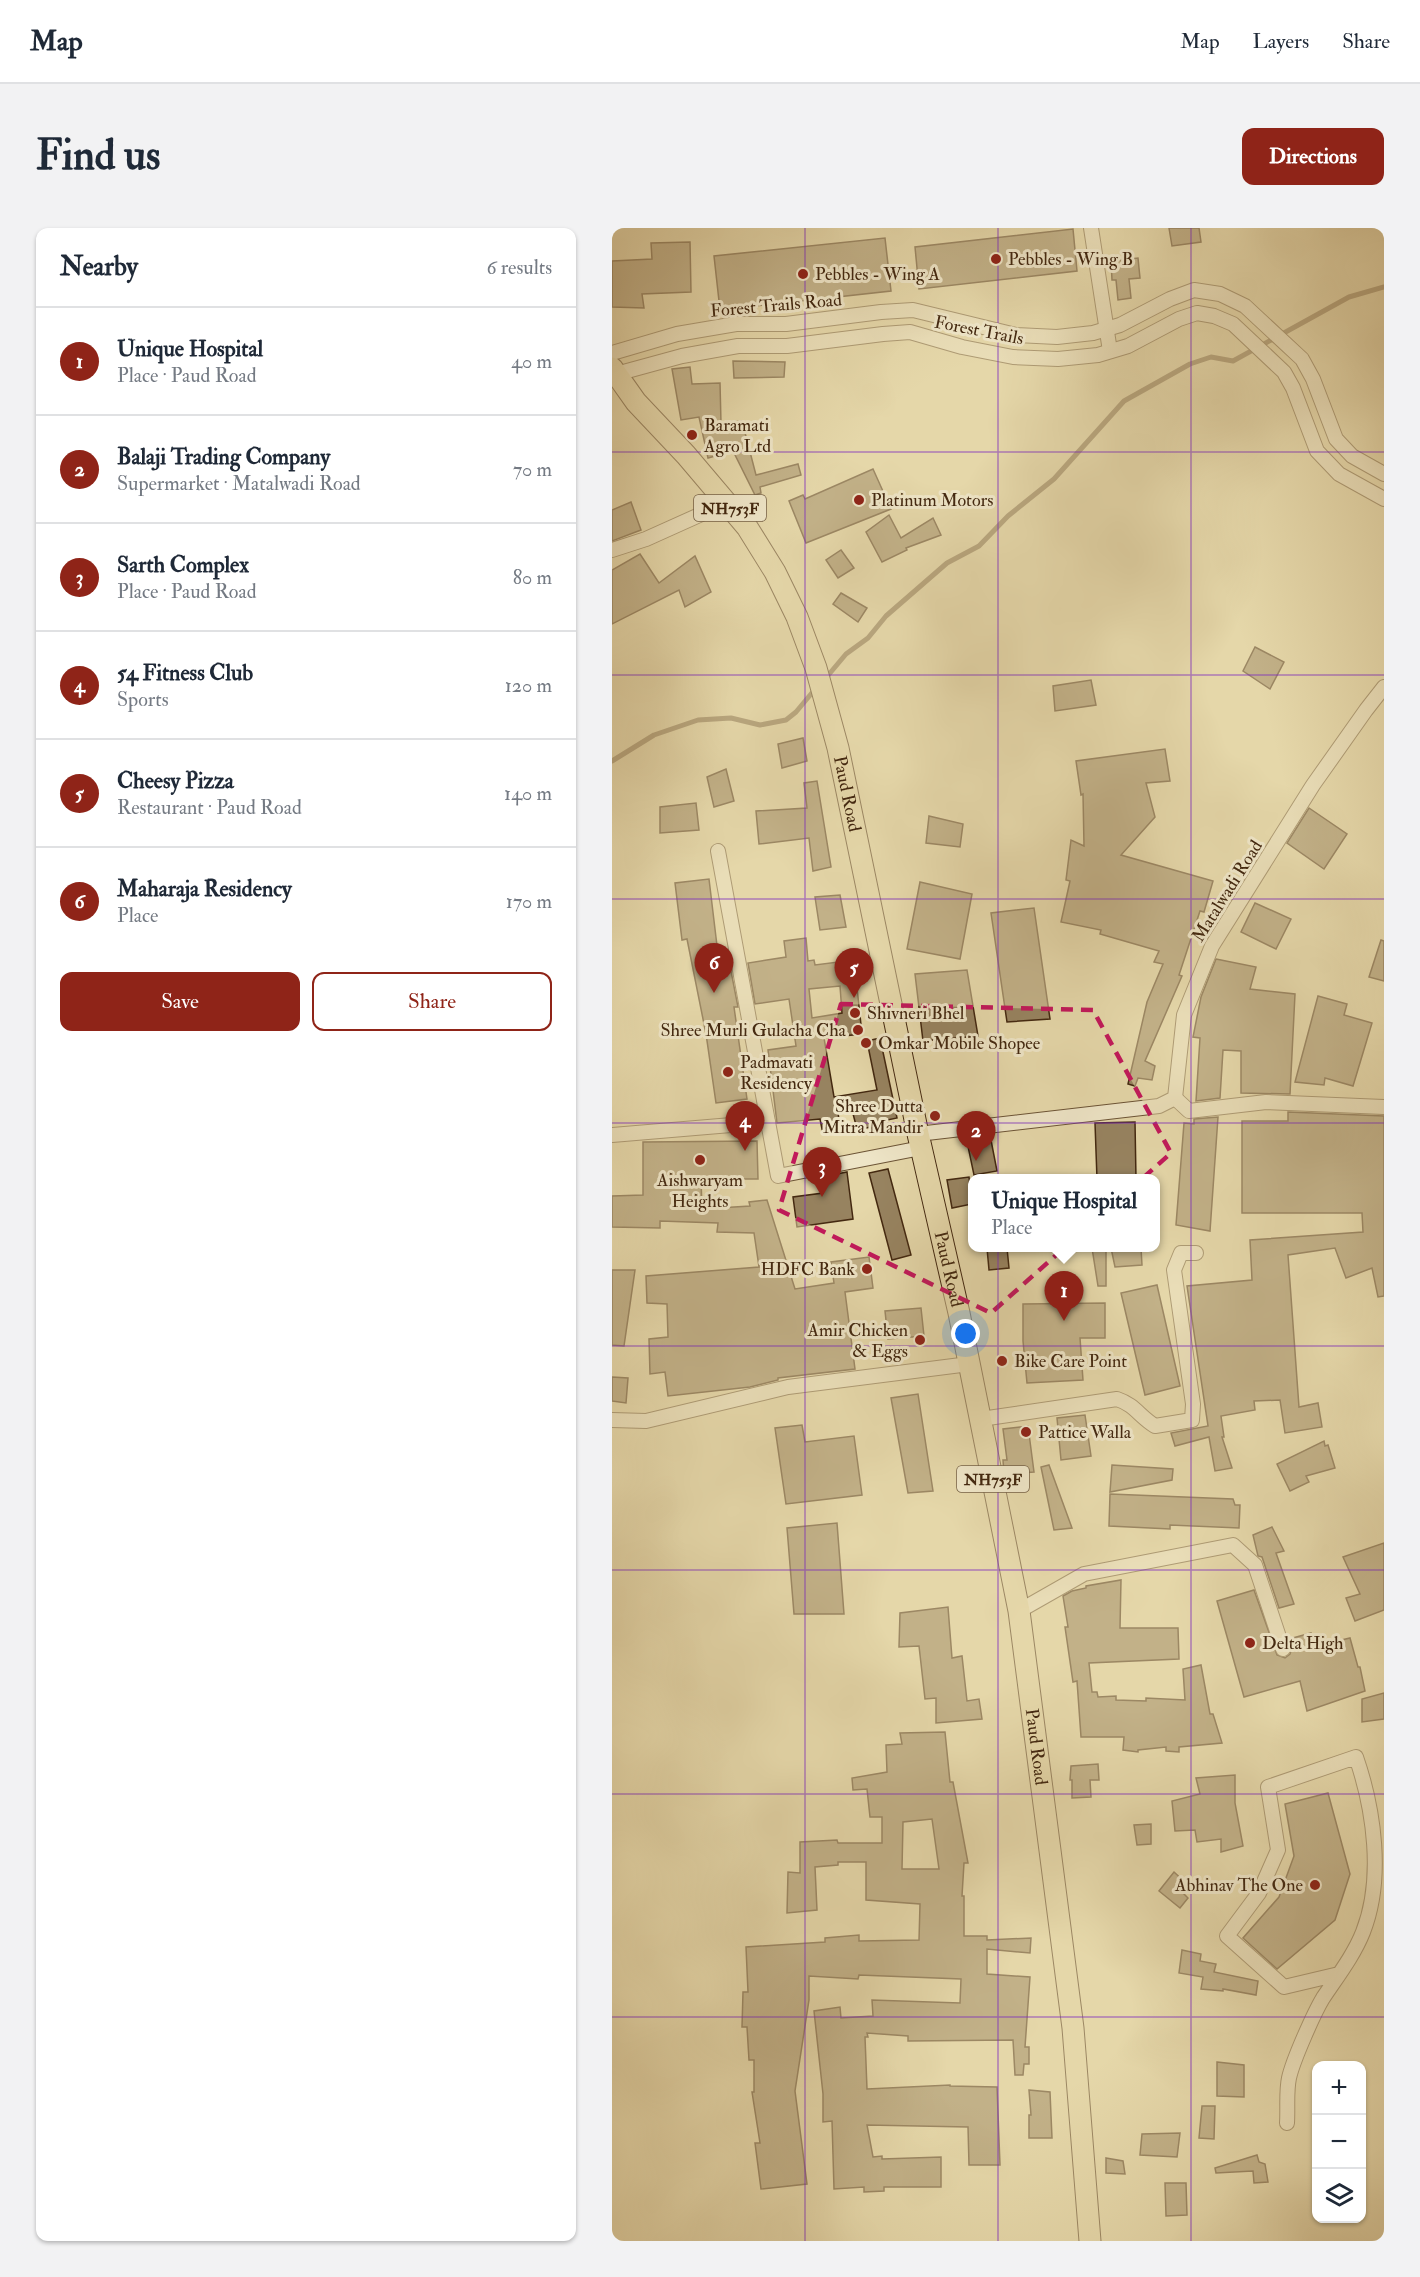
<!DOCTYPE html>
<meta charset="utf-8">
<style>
:root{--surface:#fff;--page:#f2f2f3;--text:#1f2937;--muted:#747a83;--line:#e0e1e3;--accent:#8f2418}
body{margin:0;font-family:"IM FELL Double Pica",serif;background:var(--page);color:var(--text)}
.controls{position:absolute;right:18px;bottom:18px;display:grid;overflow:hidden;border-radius:12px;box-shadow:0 2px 4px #0004}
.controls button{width:54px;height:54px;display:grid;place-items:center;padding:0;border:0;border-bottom:2px solid var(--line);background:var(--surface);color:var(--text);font:30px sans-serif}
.you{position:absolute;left:354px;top:1106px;width:21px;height:21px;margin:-15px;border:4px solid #fff;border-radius:50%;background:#1a73e8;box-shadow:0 0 0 9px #1a73e833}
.badge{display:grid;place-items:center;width:39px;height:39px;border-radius:50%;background:var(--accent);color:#fff;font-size:20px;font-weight:700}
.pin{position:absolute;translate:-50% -50px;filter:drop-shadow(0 2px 3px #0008)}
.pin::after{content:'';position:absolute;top:32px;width:21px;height:18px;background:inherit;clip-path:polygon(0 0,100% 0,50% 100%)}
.popup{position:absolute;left:356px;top:946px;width:192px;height:78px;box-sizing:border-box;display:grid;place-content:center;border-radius:12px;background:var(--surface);filter:drop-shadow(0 2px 4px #0005);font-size:20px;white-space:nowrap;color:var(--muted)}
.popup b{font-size:22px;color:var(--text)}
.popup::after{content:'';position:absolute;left:50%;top:100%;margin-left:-12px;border:12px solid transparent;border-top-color:var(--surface)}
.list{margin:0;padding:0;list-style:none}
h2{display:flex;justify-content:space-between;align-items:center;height:78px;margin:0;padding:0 24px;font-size:26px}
h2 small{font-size:20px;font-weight:400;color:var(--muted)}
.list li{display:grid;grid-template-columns:39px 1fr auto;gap:18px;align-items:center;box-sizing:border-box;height:108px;padding:0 24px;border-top:2px solid var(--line)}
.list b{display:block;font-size:22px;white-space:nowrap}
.list p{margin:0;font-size:20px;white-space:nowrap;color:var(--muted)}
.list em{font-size:20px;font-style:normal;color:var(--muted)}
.actions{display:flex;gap:12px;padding:18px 24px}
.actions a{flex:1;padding:14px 0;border:2px solid var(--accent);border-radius:12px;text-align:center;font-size:21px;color:var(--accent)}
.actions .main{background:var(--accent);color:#fff}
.icon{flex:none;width:33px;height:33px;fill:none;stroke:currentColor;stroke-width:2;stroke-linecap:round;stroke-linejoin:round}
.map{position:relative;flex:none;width:772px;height:2013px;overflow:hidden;border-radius:12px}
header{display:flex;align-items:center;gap:36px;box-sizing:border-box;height:84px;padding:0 30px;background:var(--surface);border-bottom:2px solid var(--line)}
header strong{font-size:28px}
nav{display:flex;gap:33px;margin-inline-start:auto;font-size:21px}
.intro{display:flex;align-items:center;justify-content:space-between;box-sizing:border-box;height:144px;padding:0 36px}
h1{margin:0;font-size:42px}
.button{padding:15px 27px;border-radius:12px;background:var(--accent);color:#fff;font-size:21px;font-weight:700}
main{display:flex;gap:36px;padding:0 36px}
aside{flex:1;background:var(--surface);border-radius:12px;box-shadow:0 2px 4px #0004}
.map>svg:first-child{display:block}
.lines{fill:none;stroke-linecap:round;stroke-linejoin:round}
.stream{stroke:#836e4d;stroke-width:5}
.building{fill:#978360;stroke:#432810;stroke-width:1.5;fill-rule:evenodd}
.street-casing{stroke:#6c5436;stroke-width:16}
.primary-casing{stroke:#432810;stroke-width:23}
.street{stroke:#eee5c7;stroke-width:14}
.primary{stroke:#e5d7a9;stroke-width:21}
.marked{fill:none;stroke:#c2185b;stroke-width:4.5;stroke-dasharray:12 8;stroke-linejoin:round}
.grid{fill:none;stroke:#7b2cbf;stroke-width:1.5;stroke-opacity:0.55}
.poi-dot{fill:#8f2418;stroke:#eee5c7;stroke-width:2}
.labels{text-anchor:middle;stroke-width:6;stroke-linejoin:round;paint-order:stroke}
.shield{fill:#eee5c7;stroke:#766147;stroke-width:1.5}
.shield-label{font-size:16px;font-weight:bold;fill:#432810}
.poi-label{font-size:18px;fill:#432810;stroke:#eee5c7;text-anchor:start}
.street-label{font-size:18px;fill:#432810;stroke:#eee5c7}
</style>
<header>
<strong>Map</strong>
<nav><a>Map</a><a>Layers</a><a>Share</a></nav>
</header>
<div class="intro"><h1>Find us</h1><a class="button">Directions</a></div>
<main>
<aside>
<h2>Nearby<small>6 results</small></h2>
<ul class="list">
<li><span class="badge">1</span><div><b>Unique Hospital</b><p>Place · Paud Road</p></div><em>40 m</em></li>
<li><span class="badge">2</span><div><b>Balaji Trading Company</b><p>Supermarket · Matalwadi Road</p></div><em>70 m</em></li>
<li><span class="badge">3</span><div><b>Sarth Complex</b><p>Place · Paud Road</p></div><em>80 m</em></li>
<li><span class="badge">4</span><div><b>54 Fitness Club</b><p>Sports</p></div><em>120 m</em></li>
<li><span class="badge">5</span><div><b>Cheesy Pizza</b><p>Restaurant · Paud Road</p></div><em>140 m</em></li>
<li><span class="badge">6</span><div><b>Maharaja Residency</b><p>Place</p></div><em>170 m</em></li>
</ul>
<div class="actions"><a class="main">Save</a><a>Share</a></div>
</aside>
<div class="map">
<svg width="772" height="2013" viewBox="0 0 772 2013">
<rect width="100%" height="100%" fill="#e5d7a9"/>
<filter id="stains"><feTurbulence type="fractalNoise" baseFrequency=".00333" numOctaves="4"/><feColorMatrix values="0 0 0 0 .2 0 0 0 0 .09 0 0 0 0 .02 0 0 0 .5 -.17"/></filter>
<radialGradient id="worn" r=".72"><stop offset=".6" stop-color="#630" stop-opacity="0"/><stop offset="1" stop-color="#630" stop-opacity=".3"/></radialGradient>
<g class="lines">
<g class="stream">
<path d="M213 451 234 426 256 410 274 388 335 335 367 318 396 288 442 251 512 173 578 136 599 129 621 133 737 69 772 59"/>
<path d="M0 533 42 507 86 492 119 490 148 497 174 492 184 484 204 460"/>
</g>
</g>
<g class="building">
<path d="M557 0H587L589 14 560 18Z"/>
<path d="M461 1 465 43 307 61 303 19Z"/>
<path d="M273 10 279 63 108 82 102 28Z"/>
<path d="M78 14 79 64 30 66 32 80 0 79V33L40 31 39 15Z"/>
<path d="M526 30 528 50 517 51 519 70 506 72 504 52H500L499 33Z"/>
<path d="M121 133 173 134 172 149 122 150Z"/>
<path d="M78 139 80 156 108 155 109 195 130 193 144 247 186 236 189 247 148 259 149 265 143 267 121 223 96 230 87 189 69 192 60 141Z"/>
<path d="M261 241 279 281 194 315 177 273 191 267 193 271Z"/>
<path d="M19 274 29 302 0 313V282Z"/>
<path d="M277 287 289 310 321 290 329 307 294 320 295 322 270 334 254 304Z"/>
<path d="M229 322 242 340 226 350 214 332Z"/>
<path d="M28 326 47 355 83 328 99 364 73 379 67 362 0 396V342Z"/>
<path d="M229 365 255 380 246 394 221 376Z"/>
<path d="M643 419 672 434 658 461 631 443Z"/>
<path d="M479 452 484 477 443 483 441 458Z"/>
<path d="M191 510 195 533 170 540 166 516Z"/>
<path d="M553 521 558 553 534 555 543 589 509 627 601 653 592 684 588 683 567 747 570 748 533 833 543 838 540 852 526 850 523 858 516 856 535 774 551 736 542 734 547 723 488 706 489 702 449 694 458 653 454 652 459 612 472 618 471 566 469 567 464 533Z"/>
<path d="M114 541 122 573 102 579 95 549Z"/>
<path d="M205 553 219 639 201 643 197 610 147 616 144 583 195 580 192 555Z"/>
<path d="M84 575 87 602 48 605V579Z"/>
<path d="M697 580 735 606 712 641 675 615Z"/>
<path d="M317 588 351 596 348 619 314 615Z"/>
<path d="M97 651 106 726 111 725 114 738H118L126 779H122L135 871 104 875 94 806 75 711 70 712 63 655Z"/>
<path d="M308 654 360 666 348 731 295 721Z"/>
<path d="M228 667 234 699 208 702 203 669Z"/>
<path d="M643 675 679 691 664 721 629 704Z"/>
<path d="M422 680 438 791 395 794 379 685Z"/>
<path d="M194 710 196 733 202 732 203 737 242 732 250 806 212 810 222 869 265 862 255 813 268 810 285 890 261 895V899L245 901 240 882 226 885 229 904 211 906 208 891 165 895 156 822 184 818 177 771 143 776 136 735 174 729 172 713ZM228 758 230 785 200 790 197 761Z"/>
<path d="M769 712 772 713V753L757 749Z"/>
<path d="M604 731 644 739 638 761 683 766 678 866 629 865V823L611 822 608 870 584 873 588 810 581 809 589 769Z"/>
<path d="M355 742 366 808 311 813 303 746Z"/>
<path d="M706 768 735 776 732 787 760 795 741 858 713 850 712 857 683 854Z"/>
<path d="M676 884 772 888V1068L766 1069 760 1040 734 1050 723 1020 676 1027 687 1179 706 1175 710 1199 673 1205 668 1172 642 1173 643 1182 609 1188 612 1209H610L620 1240 603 1243 597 1209 563 1218 559 1205 596 1198 575 1058 640 1052 638 1012 751 1004 750 985H630V893H676Z"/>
<path d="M606 889 598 1003 564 997 572 895 582 896V891Z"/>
<path d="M523 894 524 951H485L483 895Z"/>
<path d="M378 907 385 943 362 947 354 909Z"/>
<path d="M145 913 146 951H89L90 981 138 978 137 974 155 972 183 1061 222 1055 219 1034 257 1029 261 1060 233 1064 243 1141 166 1150V1152L138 1159 56 1168 53 1144 38 1146 37 1111 56 1109 55 1076 35 1075 34 1048 147 1039 142 1005 105 1004 106 995 48 993V1000L0 999V968L31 967V914Z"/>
<path d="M276 941 299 1027 280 1032 257 945Z"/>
<path d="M235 944 241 991 185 999 181 969 211 965 210 949Z"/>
<path d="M357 949 360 976 340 980 335 952Z"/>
<path d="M375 1020H395L397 1040 377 1042Z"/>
<path d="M480 1020H494V1058H486Z"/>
<path d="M499 1020H529L530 1037 503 1039Z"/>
<path d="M0 1042H23L12 1118 0 1117Z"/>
<path d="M545 1057 568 1158 533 1167 509 1065Z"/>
<path d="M493 1075V1110H468L471 1152 415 1155 411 1113V1076Z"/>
<path d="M309 1080 312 1108 276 1111 273 1083Z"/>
<path d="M0 1149 16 1150 14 1175 0 1173Z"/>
<path d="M306 1166 321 1263 296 1265 279 1170Z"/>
<path d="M473 1187 479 1228 449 1232 445 1190Z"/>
<path d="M190 1197 193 1214 242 1208 250 1267 174 1276 163 1200Z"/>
<path d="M416 1198 422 1244 392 1246 391 1232H395L391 1201Z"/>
<path d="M712 1213 713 1218 716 1217 723 1240 694 1248 697 1254 678 1263 665 1236Z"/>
<path d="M437 1237 460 1300 442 1302 429 1239Z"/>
<path d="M500 1237 561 1241 560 1252 498 1264Z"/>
<path d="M498 1266 621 1271 623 1277H628L627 1300 558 1297V1301L497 1298Z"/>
<path d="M225 1295 232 1386H182L175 1300Z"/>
<path d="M660 1299 672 1323 664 1325 682 1376 667 1380 650 1329 646 1328 641 1307Z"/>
<path d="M772 1315V1382L743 1393 734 1370 748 1366 731 1329Z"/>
<path d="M509 1352 508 1400H566L567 1431 477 1435 480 1464H485L486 1469 504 1468V1472L534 1473V1470L573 1472 571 1441 589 1437 598 1486H601L610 1515 567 1519V1524L554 1523V1519L526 1522V1524L511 1522 512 1509H469L465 1453 461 1454 453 1399H456L451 1368 460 1363 474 1360V1358Z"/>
<path d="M642 1362 665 1427 673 1430 678 1426 680 1419 677 1411 699 1405 701 1415 717 1413V1415L738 1410 746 1439H748L753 1463 695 1483 688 1453 632 1469 605 1373Z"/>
<path d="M336 1379 340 1430 350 1428 355 1473 367 1471 370 1491 324 1495V1470L313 1471 307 1418 287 1419 288 1385Z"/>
<path d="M772 1465V1491L750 1494V1471Z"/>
<path d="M333 1504 338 1554H341L356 1635H352L350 1668H352V1708H375V1712L419 1710 418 1725 375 1721V1746L418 1749 413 1819H417V1836H412L411 1847H403L401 1812 296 1813V1808L255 1805 256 1809H253L255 1861 338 1857V1858L385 1859 388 1937H357L356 1899 255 1897 261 1929 270 1928V1931L329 1929V1959H272V1963L252 1964V1959L222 1961 220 1893 211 1894V1866L202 1783 228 1779 229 1790 261 1788 260 1772 348 1775 349 1751 247 1747 246 1751 197 1748V1772L183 1863 195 1956 149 1961 143 1915H148L140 1864H142V1832H137L135 1799H130L131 1764H136L134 1719 213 1714V1710L247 1707V1713L307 1712 308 1676 254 1672V1634H226V1637L203 1639 205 1682 175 1685 176 1644 188 1645V1614L225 1612 226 1615H270V1589H258L255 1561 241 1562 240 1550 275 1544 274 1517 290 1516 288 1505ZM320 1591 327 1641H290L291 1594Z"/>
<path d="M486 1536 487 1552H478L479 1569 460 1570V1552H458L459 1538Z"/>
<path d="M623 1547V1575L631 1618 609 1624V1611L585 1614 583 1602 563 1603 560 1573 588 1566 584 1550Z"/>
<path d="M716 1565 738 1646 723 1692 665 1741 631 1710 667 1669 682 1628 673 1576Z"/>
<path d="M539 1596V1616L525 1617 522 1597Z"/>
<path d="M562 1644 573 1654 567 1661 576 1670 568 1680 547 1663Z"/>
<path d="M570 1722 589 1726 588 1733 604 1736 602 1744 646 1753 644 1767 611 1761V1763L589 1761 591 1749 567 1745Z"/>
<path d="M605 1834 632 1837V1869L605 1868Z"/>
<path d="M417 1862 438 1864 440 1910H417V1887H419Z"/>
<path d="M590 1878H603L602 1911 587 1910Z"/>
<path d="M568 1905 565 1929 528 1927 530 1906Z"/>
<path d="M645 1927 647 1934 653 1936 656 1954 642 1955 641 1943 604 1945 603 1940Z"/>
<path d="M494 1930 511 1933 513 1946 494 1945Z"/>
<path d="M553 1955H574L575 1987 554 1988Z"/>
</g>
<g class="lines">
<defs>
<g id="street">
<path d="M479 0 498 123"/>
<path d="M0 125 65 106 124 96H174L269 84 301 82 404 107 445 109 481 105 508 97 558 71 582 62 608 66 633 78 690 131 701 151 724 211 740 228 772 246"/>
<path d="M4 146 70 128 126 118H175L271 106 298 104 350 119 401 129 446 131 486 127 516 118 567 91 585 85 602 88 621 96 672 144 681 160 705 223 727 246 772 271"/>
<path d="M0 322 34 311 114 275"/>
<path d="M106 623 156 894"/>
<path d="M563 870 577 883 654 874 772 879"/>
<path d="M306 906 547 878 563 870 572 787 600 718 701 557 754 482 772 459"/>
<path d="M0 907 156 894 166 948 309 920"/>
<path d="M369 1191 505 1171C523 1177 527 1188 543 1198L580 1192 581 1176 562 1042 569 1025H584"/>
<path d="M0 1192 34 1193 176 1159 357 1136"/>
<path d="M407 1383 472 1346 621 1317 643 1337 671 1421"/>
<path d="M675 1895C676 1881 674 1864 677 1850 681 1832 702 1785 711 1770 725 1749 742 1727 751 1704 772 1651 762 1581 744 1529L656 1559 666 1622 647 1665 615 1708 672 1759 727 1746"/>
</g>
<g id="primary">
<path id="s1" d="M0 140 24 174 74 227 135 299 163 344 185 389 204 440 226 520 306 906 347 1085 407 1383 461 1800 478 2013"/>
</g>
</defs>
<use href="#street" class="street-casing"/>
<use href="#primary" class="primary-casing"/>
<use href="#street" class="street"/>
<use href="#primary" class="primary"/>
</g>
<path d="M0 0H772V2013H0ZM229 776 481 782 559 925 379 1085 167 982Z" fill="#e5d7a9" fill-opacity=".55" fill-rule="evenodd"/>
<path class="marked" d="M229 776 481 782 559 925 379 1085 167 982Z"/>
<path class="grid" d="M193 0V2013M386 0V2013M579 0V2013M0 224H772M0 447H772M0 671H772M0 895H772M0 1118H772M0 1342H772M0 1566H772M0 1789H772"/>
<g class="poi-dot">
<circle cx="384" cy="31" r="6"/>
<circle cx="191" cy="46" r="6"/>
<circle cx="80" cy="207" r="6"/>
<circle cx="247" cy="272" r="6"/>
<circle cx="243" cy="785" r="6"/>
<circle cx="246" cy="802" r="6"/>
<circle cx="254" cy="815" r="6"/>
<circle cx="116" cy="844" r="6"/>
<circle cx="323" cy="888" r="6"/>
<circle cx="88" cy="932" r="6"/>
<circle cx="255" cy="1041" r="6"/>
<circle cx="308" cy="1112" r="6"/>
<circle cx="390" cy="1133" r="6"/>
<circle cx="414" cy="1204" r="6"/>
<circle cx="638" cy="1415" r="6"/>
<circle cx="703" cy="1657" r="6"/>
</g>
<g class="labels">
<g class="shield">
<rect x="82" y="267" width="72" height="26" rx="4.5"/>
<rect x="345" y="1238" width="72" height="26" rx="4.5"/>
</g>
<g class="shield-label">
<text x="118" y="286">NH753F</text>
<text x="381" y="1257">NH753F</text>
</g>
<g class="poi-label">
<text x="396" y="37">Pebbles - Wing B</text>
<text x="203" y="52">Pebbles - Wing A</text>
<text x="92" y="203">Baramati<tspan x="92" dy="21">Agro Ltd</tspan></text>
<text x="259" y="278">Platinum Motors</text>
<text x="255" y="791">Shivneri Bhel</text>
<text x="234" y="808" text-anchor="end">Shree Murli Gulacha Cha</text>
<text x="266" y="821">Omkar Mobile Shopee</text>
<text x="128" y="840">Padmavati<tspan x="128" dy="21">Residency</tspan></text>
<text x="311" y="884" text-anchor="end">Shree Dutta<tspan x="311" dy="21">Mitra Mandir</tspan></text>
<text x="88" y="958" text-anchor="middle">Aishwaryam<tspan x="88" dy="21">Heights</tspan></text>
<text x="243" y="1047" text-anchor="end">HDFC Bank</text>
<text x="296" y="1108" text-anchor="end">Amir Chicken<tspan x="296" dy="21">&amp; Eggs</tspan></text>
<text x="402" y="1139">Bike Care Point</text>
<text x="426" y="1210">Pattice Walla</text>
<text x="650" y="1421">Delta High</text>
<text x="691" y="1663" text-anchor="end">Abhinav The One</text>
</g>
<g class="street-label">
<text transform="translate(164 77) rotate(-5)" y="6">Forest Trails Road</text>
<text transform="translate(367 102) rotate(11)" y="6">Forest Trails</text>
<text dy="6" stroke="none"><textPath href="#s1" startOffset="496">Paud Road</textPath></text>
<text transform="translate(615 663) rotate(-58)" y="6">Matalwadi Road</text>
<text dy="6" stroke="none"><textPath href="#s1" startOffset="982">Paud Road</textPath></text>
<text dy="6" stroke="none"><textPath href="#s1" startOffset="1468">Paud Road</textPath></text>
</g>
</g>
<rect width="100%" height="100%" filter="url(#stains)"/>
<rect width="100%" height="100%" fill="url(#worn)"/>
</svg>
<div class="controls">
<button>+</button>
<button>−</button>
<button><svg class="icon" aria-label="layers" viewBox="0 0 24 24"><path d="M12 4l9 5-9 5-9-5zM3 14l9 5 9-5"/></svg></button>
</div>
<div class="you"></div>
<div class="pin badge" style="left:452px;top:1093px">1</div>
<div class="popup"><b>Unique Hospital</b>Place</div>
<div class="pin badge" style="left:364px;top:933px">2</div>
<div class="pin badge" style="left:210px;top:969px">3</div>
<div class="pin badge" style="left:133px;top:923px">4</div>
<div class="pin badge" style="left:242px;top:770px">5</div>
<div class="pin badge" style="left:102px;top:765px">6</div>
</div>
</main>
